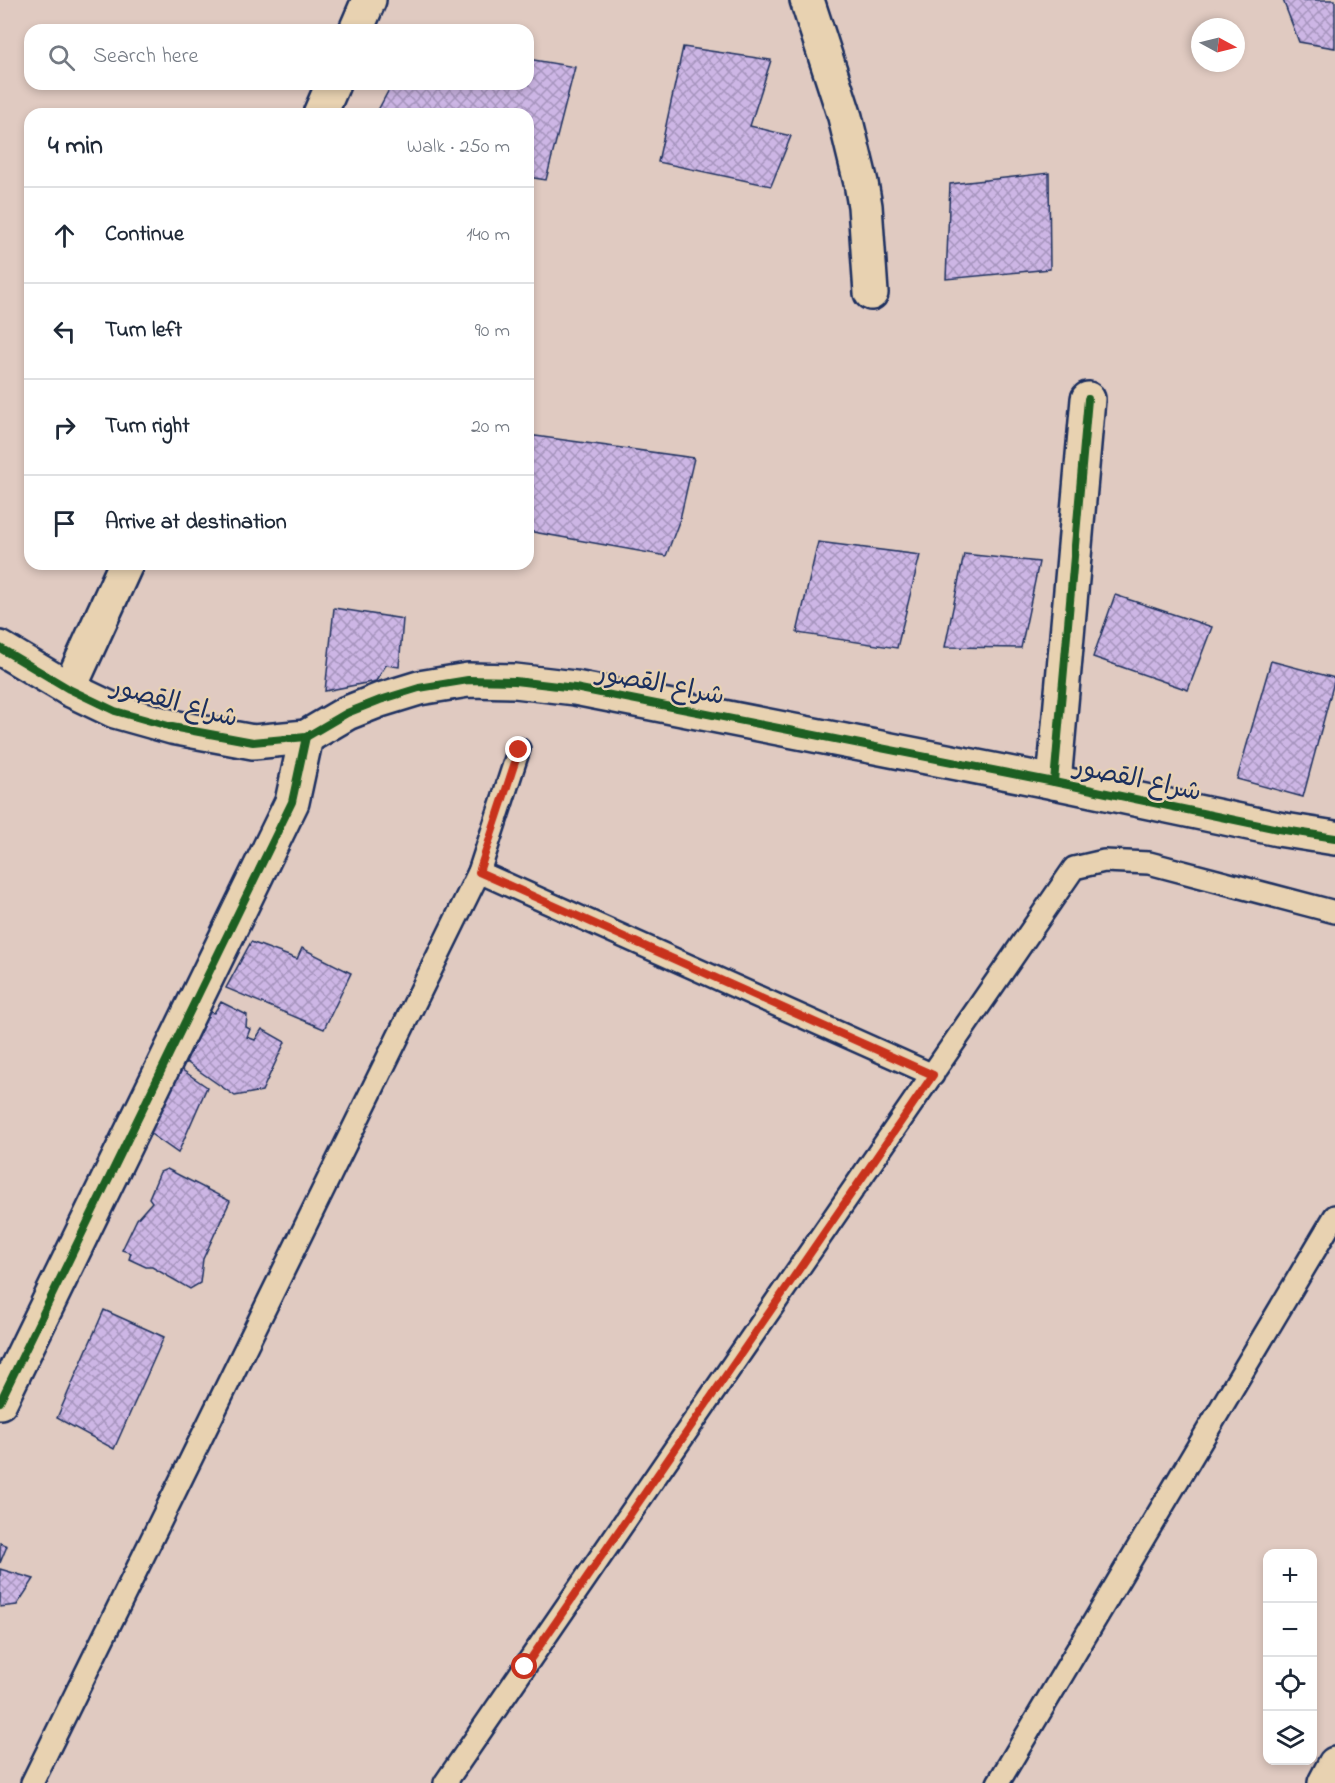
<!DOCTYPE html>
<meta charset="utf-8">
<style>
:root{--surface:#fff;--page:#f2f2f3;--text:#1f2937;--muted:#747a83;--line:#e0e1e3}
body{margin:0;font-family:"Indie Flower","Playpen Sans Arabic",sans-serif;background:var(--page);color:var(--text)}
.controls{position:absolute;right:18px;bottom:18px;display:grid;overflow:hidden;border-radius:12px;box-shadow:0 3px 9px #0003}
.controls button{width:54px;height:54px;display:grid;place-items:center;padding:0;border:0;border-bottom:2px solid var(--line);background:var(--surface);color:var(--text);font:30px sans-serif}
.compass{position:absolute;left:1191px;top:18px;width:54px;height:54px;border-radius:50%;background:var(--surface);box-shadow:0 3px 9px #0003;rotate:97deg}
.stop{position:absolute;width:18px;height:18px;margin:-14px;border:4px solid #c8321e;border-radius:50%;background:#fff}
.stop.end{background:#c8321e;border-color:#fff;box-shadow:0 2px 6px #0008}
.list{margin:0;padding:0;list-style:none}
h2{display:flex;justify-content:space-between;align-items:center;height:78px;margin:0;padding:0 24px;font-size:26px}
h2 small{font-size:20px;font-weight:400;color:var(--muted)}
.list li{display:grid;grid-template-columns:39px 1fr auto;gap:18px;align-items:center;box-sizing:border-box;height:96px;padding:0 24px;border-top:2px solid var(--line)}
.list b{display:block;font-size:22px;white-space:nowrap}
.list em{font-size:20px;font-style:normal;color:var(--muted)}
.icon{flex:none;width:33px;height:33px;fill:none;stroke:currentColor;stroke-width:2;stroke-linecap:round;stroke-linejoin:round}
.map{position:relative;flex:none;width:1335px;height:1783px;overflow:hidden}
.search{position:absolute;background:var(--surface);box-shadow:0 3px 9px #0003;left:24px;top:24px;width:510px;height:66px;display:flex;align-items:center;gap:15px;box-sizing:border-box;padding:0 21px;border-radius:18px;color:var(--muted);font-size:22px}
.panel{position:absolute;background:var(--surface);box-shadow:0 3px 9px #0003;left:24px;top:108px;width:510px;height:462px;border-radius:18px}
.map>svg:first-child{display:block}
.building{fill:url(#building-cross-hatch);stroke:#1b2f5e;stroke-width:1.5}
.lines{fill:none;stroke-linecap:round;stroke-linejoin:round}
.service-casing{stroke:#1b2f5e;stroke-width:26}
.minor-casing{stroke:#1b2f5e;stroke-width:38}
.tertiary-casing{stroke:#1b2f5e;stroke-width:38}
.service{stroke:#e8d2b1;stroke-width:21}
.minor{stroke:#e8d2b1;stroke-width:33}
.tertiary{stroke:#e8d2b1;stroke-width:33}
.cycleway-casing{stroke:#e8d2b1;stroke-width:11}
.cycleway{stroke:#1b5e20;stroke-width:8}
.route{stroke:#c8321e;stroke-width:8}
.labels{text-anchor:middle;stroke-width:4.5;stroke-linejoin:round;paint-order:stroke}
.street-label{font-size:26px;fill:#1b2f5e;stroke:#e8d2b1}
</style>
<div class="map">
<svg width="1335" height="1783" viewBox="0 0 1335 1783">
<defs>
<pattern id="building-cross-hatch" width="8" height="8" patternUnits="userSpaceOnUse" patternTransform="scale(1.5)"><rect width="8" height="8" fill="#cdb6e5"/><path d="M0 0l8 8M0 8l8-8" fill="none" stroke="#a694bd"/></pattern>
</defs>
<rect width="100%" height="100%" fill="#e0cac1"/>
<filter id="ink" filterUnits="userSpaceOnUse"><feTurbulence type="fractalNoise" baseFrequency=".0167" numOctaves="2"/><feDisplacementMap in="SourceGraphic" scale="12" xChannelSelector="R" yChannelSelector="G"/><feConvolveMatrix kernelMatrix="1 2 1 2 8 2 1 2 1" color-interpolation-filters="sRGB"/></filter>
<g filter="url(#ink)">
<g class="building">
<path d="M1283 0H1335V48L1299 42Z"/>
<path d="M683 47 771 60 750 126 791 136 771 186 658 162Z"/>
<path d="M528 59 575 67 546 180 528 177V114H376L392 84H528Z"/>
<path d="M1049 173 1050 269 946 279 950 184Z"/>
<path d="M528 435 694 458 680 519 666 556 528 531Z"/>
<path d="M818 542 920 555 897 648 797 633Z"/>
<path d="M964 554 1039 562 1021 648 945 647Z"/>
<path d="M1115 595 1212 627 1188 690 1093 657Z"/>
<path d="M334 608 403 619 399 667 386 665 376 681 325 691Z"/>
<path d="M1271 661 1335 678 1303 797 1237 779Z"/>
<path d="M251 942 297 959 302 948 351 973 324 1029 226 988Z"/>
<path d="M221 1002 247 1015 246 1027 250 1029 247 1037 255 1040 262 1029 285 1042 262 1091 235 1096 185 1061 208 1012 214 1013Z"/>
<path d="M178 1067 207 1087 178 1153 148 1132Z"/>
<path d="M167 1169 230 1201 203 1259 200 1283 190 1289 152 1267H146L129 1259 131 1253 122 1250 137 1219 152 1202 149 1198 160 1172Z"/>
<path d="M104 1310 164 1337 114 1449 57 1418Z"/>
<path d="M0 1543 7 1546 0 1563Z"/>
<path d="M0 1569 34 1579 17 1605 0 1607Z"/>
</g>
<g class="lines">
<defs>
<g id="service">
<path d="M479 872 933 1075"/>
<path d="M32 1783 479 872 519 749"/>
<path d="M445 1783 1074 868 1104 861 1149 863 1335 912"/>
<path d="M998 1783 1335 1216"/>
</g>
<g id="minor">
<path d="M807 0 845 117 861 183 865 206 871 293"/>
<path d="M356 30 369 0"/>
<path d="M320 114 333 84"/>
<path d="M69 689 126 564"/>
<path d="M1054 782 1088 399"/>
<path d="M0 1402 292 802 306 737"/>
<path d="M1325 1783 1335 1764"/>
</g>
<path id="tertiary" d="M0 648 69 689 115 711 172 727 253 742 306 737 347 713 380 700 419 688 468 680 515 681 575 688 1054 782 1278 829 1335 838"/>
</defs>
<use href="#service" class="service-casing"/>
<use href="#minor" class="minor-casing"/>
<use href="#tertiary" class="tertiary-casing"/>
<use href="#service" class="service"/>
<use href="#minor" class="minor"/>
<use href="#tertiary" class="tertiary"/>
<defs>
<g id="cycleway">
<path d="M0 648 69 689 115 711 172 727 253 742 306 737 347 713 380 700 419 688 468 680 515 681 575 688 1054 782 1278 829 1335 838"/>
<path d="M1054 782 1088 399"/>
<path d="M0 1402 292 802 306 737"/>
</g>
</defs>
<use href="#cycleway" class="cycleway-casing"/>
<use href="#cycleway" class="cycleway"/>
</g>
</g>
<g class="lines" filter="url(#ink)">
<path class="route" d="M519 750 479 872 933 1075 525 1667"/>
</g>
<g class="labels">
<g class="street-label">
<text transform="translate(661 683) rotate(11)" y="9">شراع القصور</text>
<text transform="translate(175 701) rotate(15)" y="9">شراع القصور</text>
<text transform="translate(1138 778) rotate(12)" y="9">شراع القصور</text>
</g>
</g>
</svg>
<div class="controls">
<button>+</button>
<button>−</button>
<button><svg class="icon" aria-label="locate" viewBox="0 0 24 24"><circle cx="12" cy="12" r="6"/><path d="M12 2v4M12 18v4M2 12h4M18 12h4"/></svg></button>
<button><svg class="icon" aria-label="layers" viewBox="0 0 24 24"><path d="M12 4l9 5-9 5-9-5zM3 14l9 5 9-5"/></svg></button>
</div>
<svg class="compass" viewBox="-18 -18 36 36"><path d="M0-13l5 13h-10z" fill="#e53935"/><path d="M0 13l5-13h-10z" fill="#747a83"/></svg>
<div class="stop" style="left:525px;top:1667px"></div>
<div class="stop end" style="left:519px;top:750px"></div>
<div class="search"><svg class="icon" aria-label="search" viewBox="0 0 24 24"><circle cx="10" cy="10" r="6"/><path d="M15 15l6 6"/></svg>Search here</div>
<section class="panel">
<h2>4 min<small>Walk · 250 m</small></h2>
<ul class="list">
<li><svg class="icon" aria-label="ahead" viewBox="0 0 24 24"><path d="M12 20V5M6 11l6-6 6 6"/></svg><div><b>Continue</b></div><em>140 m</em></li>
<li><svg class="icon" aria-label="left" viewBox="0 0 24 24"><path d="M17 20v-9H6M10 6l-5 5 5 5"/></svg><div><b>Turn left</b></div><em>90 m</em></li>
<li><svg class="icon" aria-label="right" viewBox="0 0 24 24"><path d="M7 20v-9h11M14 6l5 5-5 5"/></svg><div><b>Turn right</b></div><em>20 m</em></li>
<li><svg class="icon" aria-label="arrive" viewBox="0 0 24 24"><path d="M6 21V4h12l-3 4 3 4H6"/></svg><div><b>Arrive at destination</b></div></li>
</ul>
</section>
</div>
